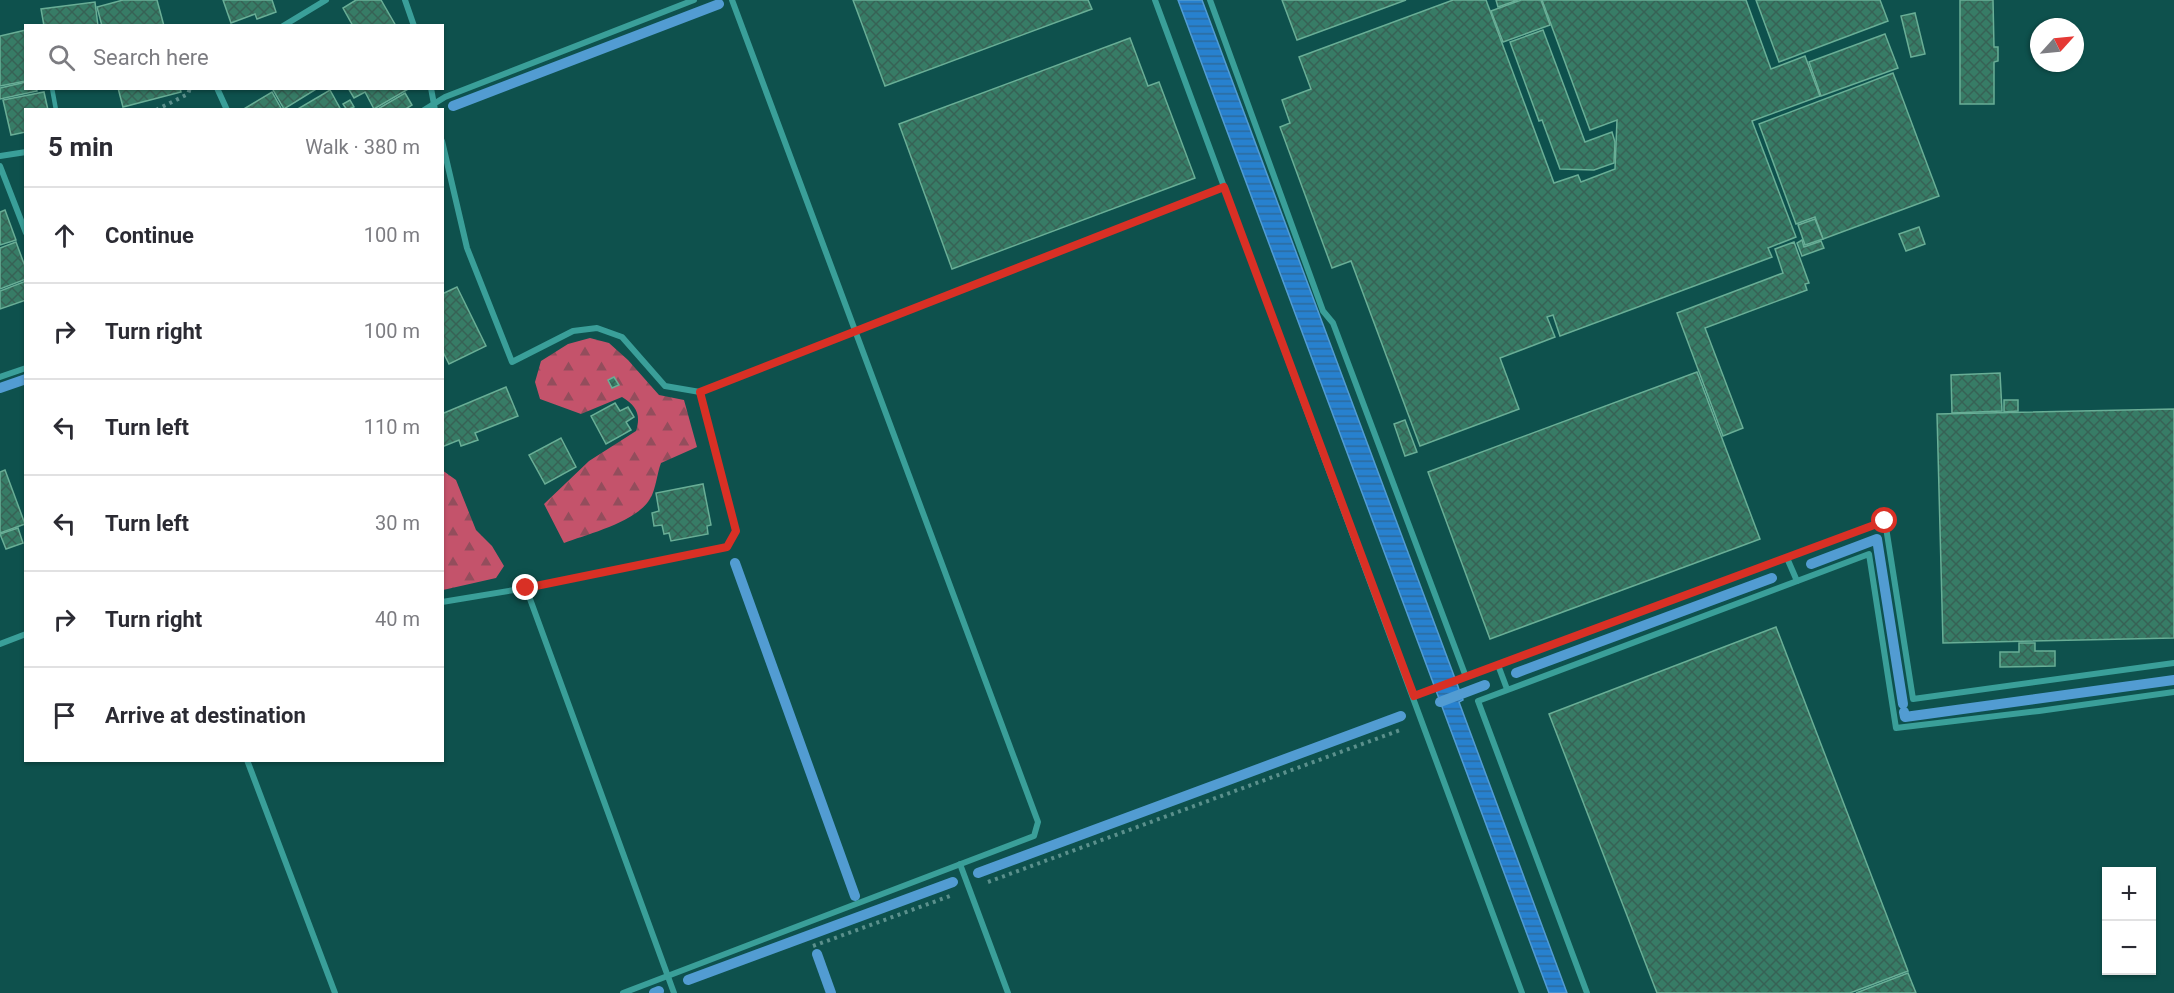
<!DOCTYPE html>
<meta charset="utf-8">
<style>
:root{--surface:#fff;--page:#f2f2f3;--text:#2b2b33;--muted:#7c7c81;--line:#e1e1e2}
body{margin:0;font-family:Roboto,sans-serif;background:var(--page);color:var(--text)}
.controls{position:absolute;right:18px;bottom:18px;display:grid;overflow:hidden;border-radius:0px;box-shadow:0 2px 4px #0004}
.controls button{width:54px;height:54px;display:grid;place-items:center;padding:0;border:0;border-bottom:2px solid var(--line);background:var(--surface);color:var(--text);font:30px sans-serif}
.compass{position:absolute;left:2030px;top:18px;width:54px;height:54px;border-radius:50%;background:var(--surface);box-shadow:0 2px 4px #0004;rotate:63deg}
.stop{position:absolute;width:18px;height:18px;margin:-14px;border:4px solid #d93025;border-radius:50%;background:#fff}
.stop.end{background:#d93025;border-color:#fff;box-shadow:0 2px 6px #0008}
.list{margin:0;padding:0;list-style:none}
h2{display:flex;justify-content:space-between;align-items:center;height:78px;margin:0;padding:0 24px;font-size:26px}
h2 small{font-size:20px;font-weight:400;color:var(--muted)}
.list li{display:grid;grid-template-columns:39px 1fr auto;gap:18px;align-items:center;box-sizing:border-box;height:96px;padding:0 24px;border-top:2px solid var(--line)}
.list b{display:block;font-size:22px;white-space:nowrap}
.list em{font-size:20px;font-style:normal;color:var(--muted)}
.icon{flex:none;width:33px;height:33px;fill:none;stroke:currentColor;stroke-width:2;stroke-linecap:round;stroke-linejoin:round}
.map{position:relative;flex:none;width:2174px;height:993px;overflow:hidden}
.search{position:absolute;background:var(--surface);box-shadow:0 2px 4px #0004;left:24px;top:24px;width:420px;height:66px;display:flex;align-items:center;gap:15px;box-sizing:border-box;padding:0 21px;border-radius:0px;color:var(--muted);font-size:22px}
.panel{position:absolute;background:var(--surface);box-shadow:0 2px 4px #0004;left:24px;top:108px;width:420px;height:654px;border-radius:0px}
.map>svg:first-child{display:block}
.forest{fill:url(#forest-firs)}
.water{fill:url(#water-rules);stroke:#529cd2;stroke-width:1.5}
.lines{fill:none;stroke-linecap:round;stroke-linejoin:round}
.stream{stroke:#529cd2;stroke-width:10}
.building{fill:url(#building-cross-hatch);stroke:#69ae96;stroke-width:1.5}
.path{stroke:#5b908c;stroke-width:4;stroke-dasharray:3 4.5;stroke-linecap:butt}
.service{stroke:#3a9f99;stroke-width:4.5}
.minor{stroke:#3a9f99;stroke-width:6}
.route{stroke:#d93025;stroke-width:8}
</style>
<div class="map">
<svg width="2174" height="993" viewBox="0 0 2174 993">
<defs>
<pattern id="forest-firs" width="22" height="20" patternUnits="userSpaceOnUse" patternTransform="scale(1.5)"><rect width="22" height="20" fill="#c4536b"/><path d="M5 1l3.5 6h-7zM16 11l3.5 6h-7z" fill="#934d5c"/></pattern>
<pattern id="water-rules" width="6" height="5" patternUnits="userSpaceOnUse" patternTransform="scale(1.5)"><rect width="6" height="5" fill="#2781cf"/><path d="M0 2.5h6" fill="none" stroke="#2d6b9d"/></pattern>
<pattern id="building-cross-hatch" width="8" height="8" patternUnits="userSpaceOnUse" patternTransform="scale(1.5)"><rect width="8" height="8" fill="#377c66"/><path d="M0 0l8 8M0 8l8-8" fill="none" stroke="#376255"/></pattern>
</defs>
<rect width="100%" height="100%" fill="#0e514d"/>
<g class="forest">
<path d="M590 338 609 343 628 360 659 395 684 400 697 447 661 463C657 473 656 489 650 499 636 522 588 534 564 543L544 504 589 461 636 431C641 415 637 406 622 397L581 414 540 399 535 382 541 361 568 344Z"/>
<path d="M442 470 456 480 476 530 492 546 504 566 496 578 443 590Z"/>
</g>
<path class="water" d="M1178 0H1202L1463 700 1459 702 1567 993H1549Z"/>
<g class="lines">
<g class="stream">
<path d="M453 106 719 4"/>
<path d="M0 388 26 379"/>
<path d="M735 563 855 896"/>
<path d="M1811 564 1877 539 1903 704"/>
<path d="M1516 673 1772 578"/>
<path d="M1440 702 1485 685"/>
<path d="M1904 712 1905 717 2174 680"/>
<path d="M978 873 1401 716"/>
<path d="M817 954 831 993"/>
<path d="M688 980 953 882"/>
<path d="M654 993 659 991"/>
</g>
</g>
<g class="building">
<path d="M123 0H157L164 26H102L97 7Z"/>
<path d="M223 0H272L276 12 257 19 255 14 231 23Z"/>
<path d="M356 0H381L396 26H353L343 8Z"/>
<path d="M853 0H1088L1092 9 885 86Z"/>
<path d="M1282 0H1406L1297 40Z"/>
<path d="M1453 0H1486L1554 183 1578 175 1581 182 1615 169 1617 120 1590 130 1542 0H1746L1771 69 1805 56 1820 96 1752 121 1796 237 1768 248 1772 257 1560 336 1553 315 1547 317 1555 337 1500 358 1519 409 1420 446 1351 261 1332 268 1280 127 1290 123 1282 100 1311 89 1299 57Z"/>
<path d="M1496 0H1518L1498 7Z"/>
<path d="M1521 0H1541L1550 25 1503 42 1491 11Z"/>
<path d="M1756 0H1880L1888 21 1779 62Z"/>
<path d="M1960 0H1993L1994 47H1998V61L1994 62V104H1960Z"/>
<path d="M95 2 98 26H44L41 9Z"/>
<path d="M1915 13 1925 54 1911 57 1901 16Z"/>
<path d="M26 30V81L0 86V36Z"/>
<path d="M1543 30 1585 142 1612 132 1615 142 1614 163 1594 170 1560 169 1542 120 1539 121 1510 42Z"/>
<path d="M1885 34 1898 68 1821 96 1809 62Z"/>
<path d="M1130 38 1148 86 1159 82 1195 178 952 269 899 124Z"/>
<path d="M1893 73 1939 196 1823 239 1815 217 1796 224 1759 124Z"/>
<path d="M26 82V88H36L37 91 0 99V88Z"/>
<path d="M118 88H180L181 92 123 107Z"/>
<path d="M272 88H318L284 109Z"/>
<path d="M348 88H410L374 109 365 92 354 98Z"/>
<path d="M330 90 341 110H296Z"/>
<path d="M44 92 48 110H26V132L11 135 3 100Z"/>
<path d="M272 92 282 110H242Z"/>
<path d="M405 93 412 105 404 110H376Z"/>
<path d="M350 100 354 107 347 110 343 104Z"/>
<path d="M5 210 16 240 0 245V212Z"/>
<path d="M1815 219 1823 239 1805 245 1798 225Z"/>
<path d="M1919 227 1925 244 1906 251 1899 234Z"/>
<path d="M1802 240 1804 247 1821 241 1824 248 1802 256 1797 243Z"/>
<path d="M16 242 26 269V279L0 289V248Z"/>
<path d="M1794 242 1809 283 1805 284 1807 290 1705 328 1743 428 1723 436 1677 313 1783 273 1775 249Z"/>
<path d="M26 281V300L0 309V291Z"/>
<path d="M457 287 486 346 449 364 442 350V294Z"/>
<path d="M1697 372 1760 539 1490 639 1428 472Z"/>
<path d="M2000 373 2002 411 1952 413 1951 375Z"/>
<path d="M614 377 619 385 612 388 608 380Z"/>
<path d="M506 387 518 416 475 433 478 440 461 446 459 440 442 447V409L444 413Z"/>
<path d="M2004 400H2018V411L2004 412Z"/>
<path d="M615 403 620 411 628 407 634 417 626 422 631 430 606 444 591 416Z"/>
<path d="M2174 409V638L1943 643 1937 414Z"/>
<path d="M1405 420 1417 452 1405 456 1394 424Z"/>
<path d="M561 438 576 467 545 484 529 455Z"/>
<path d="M5 470 25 524 0 533V472Z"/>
<path d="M703 484 711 525 707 526 708 534 671 541 669 533 664 534 662 525 654 526 652 513 659 511 656 493Z"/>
<path d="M18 528 23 543 6 549 0 534Z"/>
<path d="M1776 627 1908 971 1850 993H1657L1549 714Z"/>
<path d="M2019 643H2035V651H2055V666L2000 667V652H2019Z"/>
<path d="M1908 973 1916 993H1856Z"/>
</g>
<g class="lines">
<g class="path">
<path d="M156 110 188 94 190 88"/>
<path d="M988 882 1403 729"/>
<path d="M813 946 950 896"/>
</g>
<path class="service" d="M52 88 56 110"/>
<g class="minor">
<path d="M405 0 414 26"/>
<path d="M1155 0 1522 993"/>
<path d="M1210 0 1323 311 1333 323 1466 677"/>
<path d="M283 26 326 0"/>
<path d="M217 88 227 110"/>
<path d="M431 88 435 110"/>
<path d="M424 110 445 97 694 0"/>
<path d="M442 141 467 248 512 362 573 331 597 328 622 337 665 386 700 392"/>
<path d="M0 156 26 152"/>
<path d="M0 166 26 233"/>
<path d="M0 377 26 368"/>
<path d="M1787 558 1797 581"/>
<path d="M526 588 674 993"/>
<path d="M442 602 526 588 727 547 736 531 700 392 1224 187"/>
<path d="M0 644 26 634"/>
<path d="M1498 665 1507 689"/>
<path d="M1414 696 1885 521 1913 699 2174 663"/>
<path d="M247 760 335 993"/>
<path d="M960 864 1008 993"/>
<path d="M623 993 1034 836 1038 822 732 0"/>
<path d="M1587 993 1478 701 1869 554 1896 728 2039 711 2174 692"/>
</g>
</g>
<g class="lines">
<path class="route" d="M526 588 727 547 736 531 700 392 1224 187 1414 696 1885 521"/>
</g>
</svg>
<div class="controls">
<button>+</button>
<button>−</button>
</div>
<svg class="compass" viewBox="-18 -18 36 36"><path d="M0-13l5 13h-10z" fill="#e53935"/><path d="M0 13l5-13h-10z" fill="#7c7c81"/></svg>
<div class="stop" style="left:1885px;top:521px"></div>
<div class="stop end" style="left:526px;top:588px"></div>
<div class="search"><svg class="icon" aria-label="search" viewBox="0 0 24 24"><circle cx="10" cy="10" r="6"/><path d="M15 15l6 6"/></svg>Search here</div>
<section class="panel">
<h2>5 min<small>Walk · 380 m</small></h2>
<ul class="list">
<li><svg class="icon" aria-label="ahead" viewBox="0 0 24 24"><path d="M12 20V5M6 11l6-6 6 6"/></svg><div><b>Continue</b></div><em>100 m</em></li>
<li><svg class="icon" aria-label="right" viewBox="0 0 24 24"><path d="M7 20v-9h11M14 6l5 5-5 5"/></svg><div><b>Turn right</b></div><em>100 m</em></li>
<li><svg class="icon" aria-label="left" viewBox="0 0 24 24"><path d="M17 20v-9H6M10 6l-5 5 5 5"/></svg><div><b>Turn left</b></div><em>110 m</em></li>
<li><svg class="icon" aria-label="left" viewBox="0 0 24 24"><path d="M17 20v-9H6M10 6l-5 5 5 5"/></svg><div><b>Turn left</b></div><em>30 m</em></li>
<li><svg class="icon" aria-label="right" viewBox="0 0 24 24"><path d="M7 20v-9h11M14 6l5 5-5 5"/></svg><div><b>Turn right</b></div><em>40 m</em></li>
<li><svg class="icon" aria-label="arrive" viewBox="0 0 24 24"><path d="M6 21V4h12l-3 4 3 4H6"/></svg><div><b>Arrive at destination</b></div></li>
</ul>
</section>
</div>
